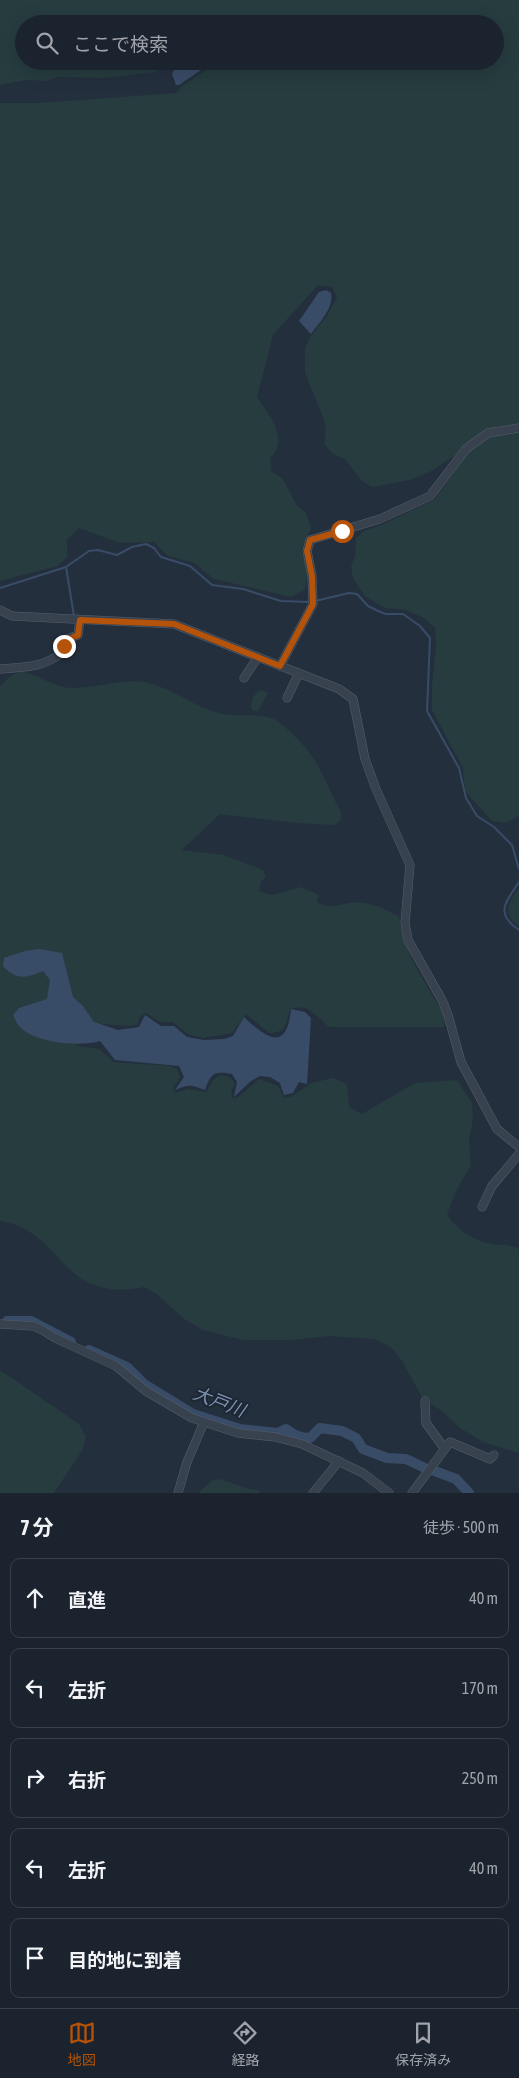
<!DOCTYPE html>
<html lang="ja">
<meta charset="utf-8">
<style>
:root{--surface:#1b232e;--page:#242b36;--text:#f1f3f6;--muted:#a0a4aa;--line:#39404a;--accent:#b45309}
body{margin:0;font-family:"Asap Condensed","Noto Sans JP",sans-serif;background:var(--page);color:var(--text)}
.stop{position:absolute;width:15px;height:15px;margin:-11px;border:4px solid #b45309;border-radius:50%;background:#fff}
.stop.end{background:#b45309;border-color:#fff;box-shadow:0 1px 5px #0008}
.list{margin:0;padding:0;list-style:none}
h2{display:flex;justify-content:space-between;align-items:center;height:65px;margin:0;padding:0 20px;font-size:21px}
h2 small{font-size:16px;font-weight:400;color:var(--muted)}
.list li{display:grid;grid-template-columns:32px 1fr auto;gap:15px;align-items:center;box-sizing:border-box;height:80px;margin:0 10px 10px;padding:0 10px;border:1px solid var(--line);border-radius:10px}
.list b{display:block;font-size:19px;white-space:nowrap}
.list em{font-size:16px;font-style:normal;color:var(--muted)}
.icon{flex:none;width:28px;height:28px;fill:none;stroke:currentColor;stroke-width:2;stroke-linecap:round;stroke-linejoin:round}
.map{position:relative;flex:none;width:519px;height:1493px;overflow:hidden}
.search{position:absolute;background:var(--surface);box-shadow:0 5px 20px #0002;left:15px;right:15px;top:15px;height:55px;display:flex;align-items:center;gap:12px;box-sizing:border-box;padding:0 18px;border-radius:28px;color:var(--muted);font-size:19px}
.sheet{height:515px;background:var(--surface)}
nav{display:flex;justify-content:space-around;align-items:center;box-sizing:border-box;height:70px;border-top:1px solid var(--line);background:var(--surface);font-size:14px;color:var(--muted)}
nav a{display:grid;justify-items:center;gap:2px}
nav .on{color:var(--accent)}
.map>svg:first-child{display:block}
.green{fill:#263c3f}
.water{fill:#394c67}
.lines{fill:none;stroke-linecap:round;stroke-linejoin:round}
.stream{stroke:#394c67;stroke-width:2}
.river{stroke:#394c67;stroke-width:10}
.minor-casing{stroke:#565f6c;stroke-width:9}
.minor{stroke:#38414e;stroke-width:8}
.route{stroke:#b45309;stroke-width:6}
.labels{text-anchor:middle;stroke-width:4;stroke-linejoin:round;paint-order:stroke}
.water-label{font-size:18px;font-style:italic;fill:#7c92b1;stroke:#1d2633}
</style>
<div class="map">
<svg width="519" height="1493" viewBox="0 0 519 1493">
<rect width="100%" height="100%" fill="#242f3e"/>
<g class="green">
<path d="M0 0H519V816L506 823 492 821 465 791 463 768 432 710V685L436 646 435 628 424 618 406 610 385 608 365 596 353 578 351 567 355 556 356 539 364 531 386 523 435 499 461 463 459 453 431 471 410 480 372 487 362 481 345 459 333 454 324 444 326 430 324 419 305 373V349L310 337 327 316 337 297 332 287 318 285 273 335 257 397C269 415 290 439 270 458L271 471 283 479 297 506 306 513 311 528 301 551 308 572 305 589 291 597 214 579 194 563 168 556 154 542 120 543 79 528 67 540V557L58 566 0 581V103H39L176 93 182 86 220 61H495V24H24V61H190L151 73 103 78 58 77 46 81 26 80 0 85Z"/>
<path d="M19 671C38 674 54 688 73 688 96 688 128 677 149 683 175 690 196 708 223 714 238 717 266 712 279 722 292 733 309 749 317 764 326 780 332 796 341 812V820L335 825 297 823 220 814 182 850 224 855 263 870 266 876 261 882 259 891 272 895 301 887 319 895 317 902C333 912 345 900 362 903 376 904 387 910 399 917 404 954 427 985 445 1016L444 1027H329C316 1016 309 1003 290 1009 286 1024 287 1033 269 1033L246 1014 232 1033 203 1038 188 1034 173 1022H160L146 1013 140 1016 137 1025 129 1026 72 1022 61 1036 79 1046 99 1049 114 1062 170 1066 177 1069 180 1077 173 1088 175 1093 188 1089 206 1092 213 1080 220 1075 230 1077 235 1083 231 1092 232 1098H237L259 1079 278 1086 284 1098 291 1097 311 1083 333 1078 347 1084 349 1107 362 1114 415 1083 457 1080 472 1103 473 1119 469 1140 471 1166 458 1187 447 1214C457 1230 473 1241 492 1244 504 1246 506 1243 519 1249V1453L483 1442 460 1428 442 1411 423 1399 402 1361 391 1347 374 1339 328 1336 292 1340H243L203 1330 184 1319 157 1294 144 1287C59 1304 65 1231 0 1221V686L11 676Z"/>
<path d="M262 690 268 693 258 711H254L251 708C251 700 254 693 262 690Z"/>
<path d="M519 888V926C502 916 508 901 519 888Z"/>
<path d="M0 1370 79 1424 86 1436 83 1449 54 1493H0Z"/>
<path d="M220 1479 249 1489 258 1490 260 1493H198L213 1480Z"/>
</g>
<g class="water">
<path d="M195 61H214L179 85H176L172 74 174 70Z"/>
<path d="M326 290 331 293C334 308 319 323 311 334L299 321 319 292Z"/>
<path d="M39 949 62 953 73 997 83 1006 94 1022 118 1030 139 1027 145 1015 161 1026H174L187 1037 204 1040 224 1039 233 1036 244 1017C267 1039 287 1052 291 1009L305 1012 311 1018 307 1084 299 1082 293 1093 284 1095 280 1083 270 1077 260 1076 251 1081 234 1097 237 1082 232 1074C214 1071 211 1073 205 1090 190 1085 191 1084 175 1090L184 1077 179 1066 115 1060 100 1041C81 1047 36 1043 21 1028 17 1025 15 1019 13 1015L19 1008 47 999 50 980 43 971C26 978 17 981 3 966L4 958 25 951Z"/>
</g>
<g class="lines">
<g class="stream">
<path d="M66 567 74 616"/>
<path d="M0 588 66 567 89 551 98 550 117 555 132 547 146 544 154 548 161 557 190 566 212 585 243 589 281 601 310 602"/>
<path d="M315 601 349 593 357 594 368 606 378 611 386 614H403L420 626 430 638 427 711 459 768 466 798 477 816 494 827 512 845 519 869"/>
<path d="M57 652 60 641 65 637"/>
<path d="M519 882C506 902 494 913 519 930"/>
</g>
<g class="river">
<path d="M7 1321H31L71 1342"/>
<path d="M89 1350 127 1367 144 1384 193 1414 240 1429 278 1433 286 1429C294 1435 300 1438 310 1438L320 1428 342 1431 356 1438 363 1449 387 1458 406 1459 425 1468"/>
<path d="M432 1470 456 1479 469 1493"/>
</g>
<defs>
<g id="minor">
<path d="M0 610 12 616 174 624 339 689 353 699 365 759 376 789 410 865 405 923 408 940 442 1000 448 1015 461 1062 497 1129 519 1147"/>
<path d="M280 666 313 604 312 576 307 551 310 540 380 519 430 496 466 449 488 433 519 428"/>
<path d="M0 669C21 667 44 668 61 653 65 650 64 644 67 639L78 635 80 620"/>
<path d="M244 678 258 657"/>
<path d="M287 698 299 673"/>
<path d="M482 1207 492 1186 519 1154"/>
<path d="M0 1324 33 1326 44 1331 55 1338 116 1366 146 1391 192 1418 238 1433 275 1437 302 1444 363 1473 389 1493"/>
<path d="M425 1401 426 1423 444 1448"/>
<path d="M178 1493 187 1462 204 1422"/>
<path d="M313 1493 339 1461"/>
<path d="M412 1493 450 1442 490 1459 494 1455"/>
</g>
</defs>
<use href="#minor" class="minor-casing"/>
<use href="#minor" class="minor"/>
</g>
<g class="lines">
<path class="route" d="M64 646 67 640 78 635 80 620 174 624 280 666 313 604 312 576 307 551 310 540 342 531"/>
</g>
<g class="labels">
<g class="water-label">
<text transform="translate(219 1402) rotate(21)" y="6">大戸川</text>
</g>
</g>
</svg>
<div class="stop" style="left:342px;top:531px"></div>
<div class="stop end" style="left:64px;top:646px"></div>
<div class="search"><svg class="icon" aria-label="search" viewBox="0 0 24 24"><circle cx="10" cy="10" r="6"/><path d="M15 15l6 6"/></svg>ここで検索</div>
</div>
<section class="sheet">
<h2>7 分<small>徒歩 · 500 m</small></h2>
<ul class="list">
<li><svg class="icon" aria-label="ahead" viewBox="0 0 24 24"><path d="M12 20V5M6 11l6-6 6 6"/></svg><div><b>直進</b></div><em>40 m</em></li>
<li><svg class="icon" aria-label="left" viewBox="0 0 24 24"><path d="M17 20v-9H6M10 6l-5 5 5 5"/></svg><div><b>左折</b></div><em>170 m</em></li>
<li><svg class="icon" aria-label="right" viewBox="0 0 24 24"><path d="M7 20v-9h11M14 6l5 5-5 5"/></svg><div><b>右折</b></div><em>250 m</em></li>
<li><svg class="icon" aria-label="left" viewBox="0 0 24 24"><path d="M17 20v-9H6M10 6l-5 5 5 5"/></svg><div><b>左折</b></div><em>40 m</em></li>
<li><svg class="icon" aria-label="arrive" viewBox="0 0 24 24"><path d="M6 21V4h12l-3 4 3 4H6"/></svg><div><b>目的地に到着</b></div></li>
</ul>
</section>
<nav>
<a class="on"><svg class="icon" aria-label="map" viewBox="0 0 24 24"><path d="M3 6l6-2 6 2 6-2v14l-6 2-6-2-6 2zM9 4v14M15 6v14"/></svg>地図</a>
<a><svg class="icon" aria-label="directions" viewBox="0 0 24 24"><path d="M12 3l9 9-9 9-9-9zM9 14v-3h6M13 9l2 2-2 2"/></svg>経路</a>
<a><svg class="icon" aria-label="saved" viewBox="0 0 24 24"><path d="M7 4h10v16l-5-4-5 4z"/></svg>保存済み</a>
</nav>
